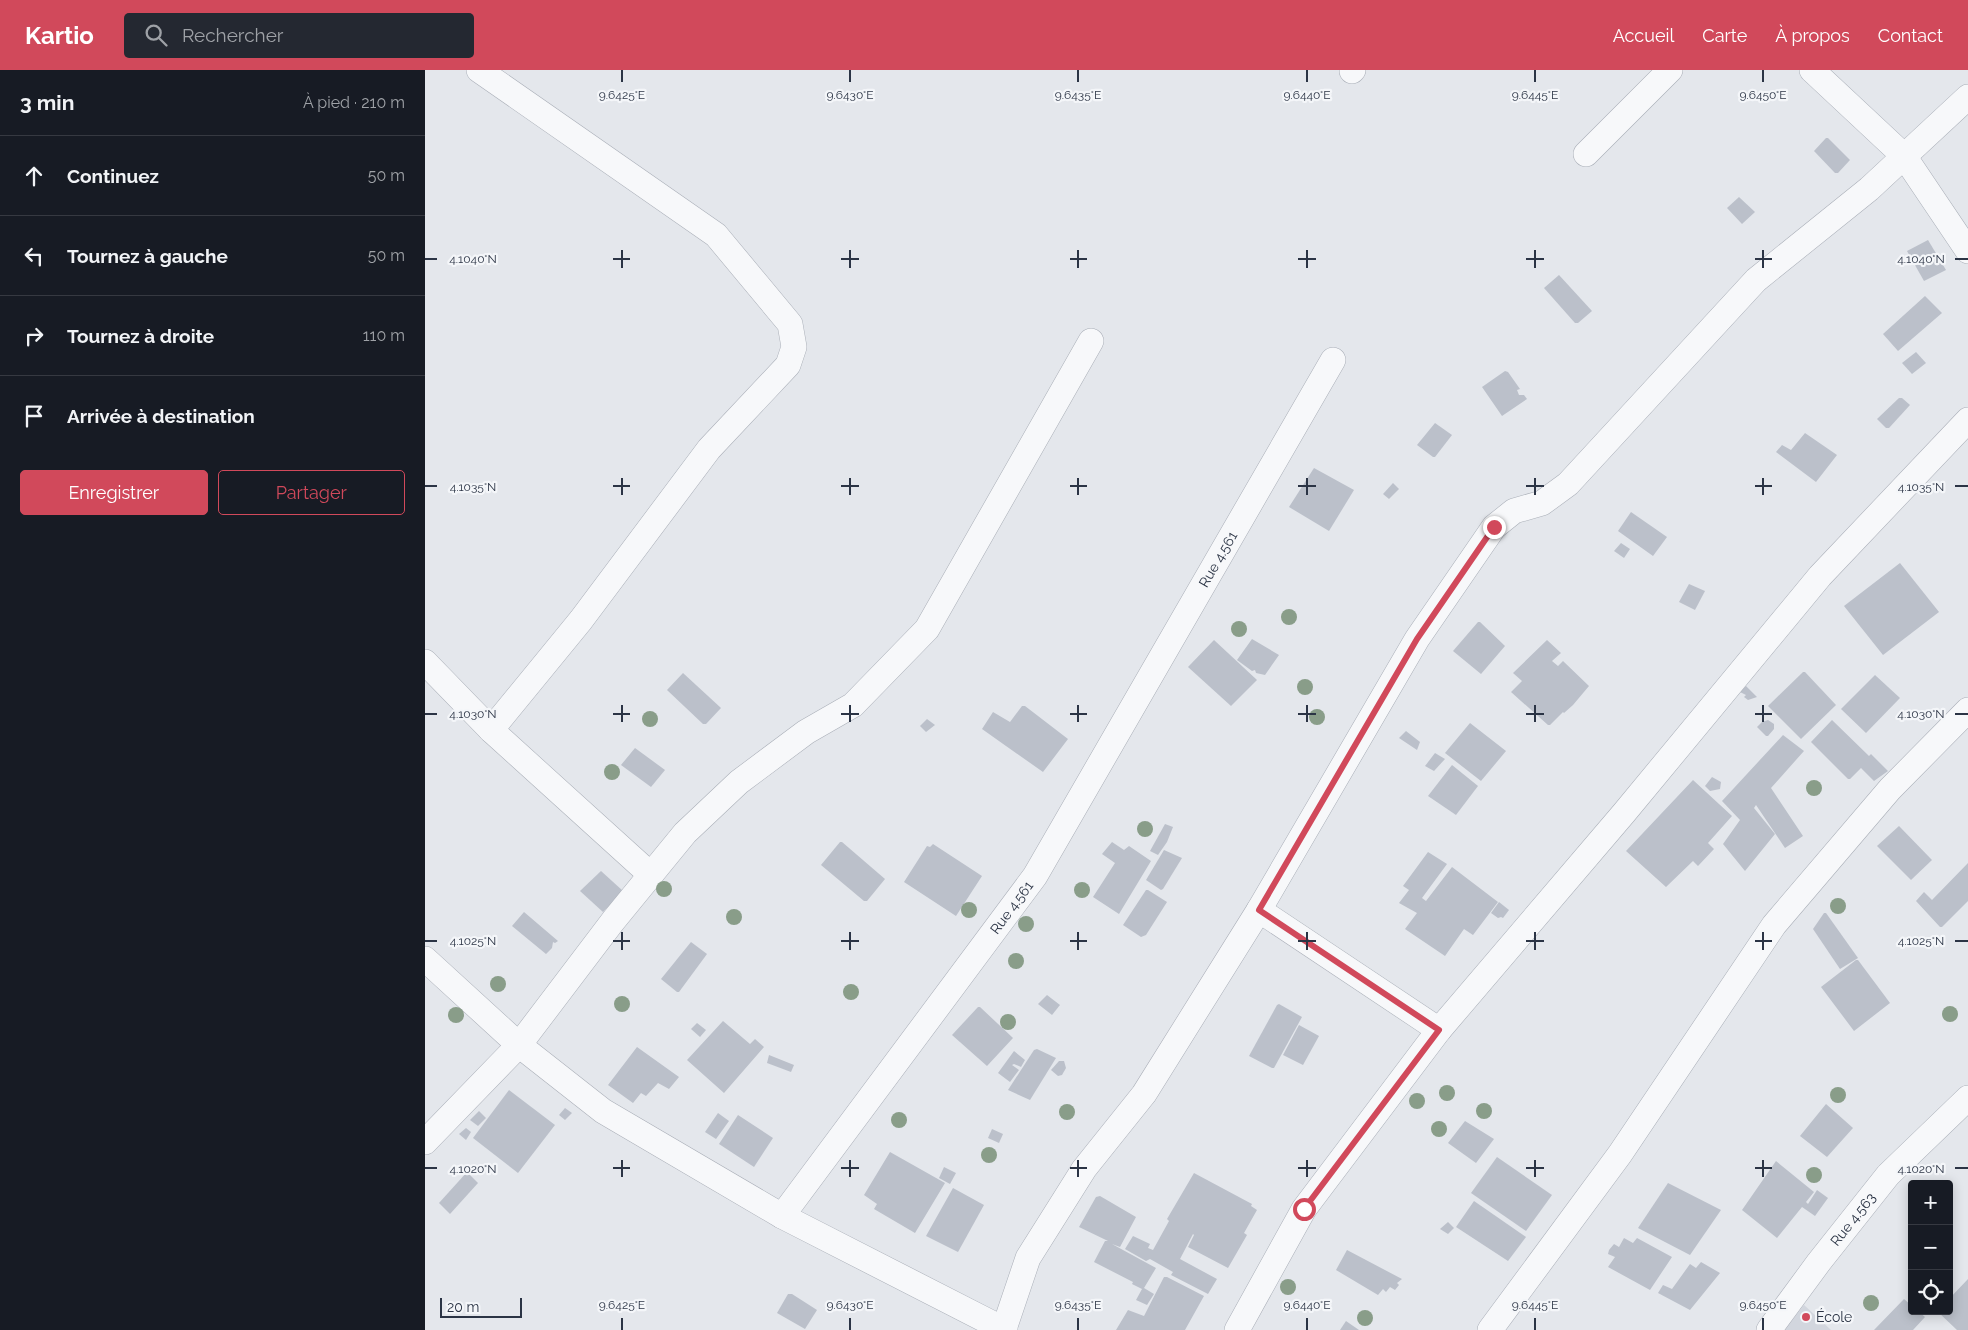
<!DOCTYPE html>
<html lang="fr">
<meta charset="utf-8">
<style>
:root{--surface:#171b24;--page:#242831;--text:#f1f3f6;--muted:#9ea1a6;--line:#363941;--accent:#d1495b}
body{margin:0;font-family:Raleway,sans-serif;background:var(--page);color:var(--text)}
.controls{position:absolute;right:15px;bottom:15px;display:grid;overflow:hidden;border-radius:5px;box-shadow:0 2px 12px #0003}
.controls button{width:45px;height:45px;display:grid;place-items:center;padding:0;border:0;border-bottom:1px solid var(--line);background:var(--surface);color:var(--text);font:25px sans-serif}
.scale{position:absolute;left:15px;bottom:12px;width:82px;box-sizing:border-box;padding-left:5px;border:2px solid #2b3445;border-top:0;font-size:14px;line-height:18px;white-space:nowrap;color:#2b3445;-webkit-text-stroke:4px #f4f6f9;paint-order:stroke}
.stop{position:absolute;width:15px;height:15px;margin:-11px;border:4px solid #d1495b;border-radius:50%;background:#fff}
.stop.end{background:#d1495b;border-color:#fff;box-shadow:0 1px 5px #0008}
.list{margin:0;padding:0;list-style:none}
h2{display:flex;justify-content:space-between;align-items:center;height:65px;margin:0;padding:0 20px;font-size:21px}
h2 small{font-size:16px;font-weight:400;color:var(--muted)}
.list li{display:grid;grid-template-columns:32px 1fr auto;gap:15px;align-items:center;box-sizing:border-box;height:80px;padding:0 20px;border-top:1px solid var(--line)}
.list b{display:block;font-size:19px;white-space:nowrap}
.list em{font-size:16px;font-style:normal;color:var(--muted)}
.actions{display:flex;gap:10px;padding:15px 20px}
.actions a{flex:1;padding:11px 0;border:1px solid var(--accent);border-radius:5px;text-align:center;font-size:18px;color:var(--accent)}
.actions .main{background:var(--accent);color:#fff}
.icon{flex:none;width:28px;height:28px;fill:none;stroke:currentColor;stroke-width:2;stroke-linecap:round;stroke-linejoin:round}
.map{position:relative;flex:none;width:1543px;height:1260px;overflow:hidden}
header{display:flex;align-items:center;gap:30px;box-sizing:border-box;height:70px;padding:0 25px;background:var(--accent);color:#fff}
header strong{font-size:24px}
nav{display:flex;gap:28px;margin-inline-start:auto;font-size:18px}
.search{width:350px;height:45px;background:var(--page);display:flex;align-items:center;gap:12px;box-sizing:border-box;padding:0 18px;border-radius:5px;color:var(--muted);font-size:19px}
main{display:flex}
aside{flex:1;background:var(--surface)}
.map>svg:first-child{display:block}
.built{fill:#d2d6de}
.building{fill:#bbc0ca}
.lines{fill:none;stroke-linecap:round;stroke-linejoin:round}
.street-casing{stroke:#a9aeb7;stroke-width:26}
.street{stroke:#f7f8fa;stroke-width:25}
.tree{fill:#899d89}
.route{stroke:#d1495b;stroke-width:6}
.ticks{fill:none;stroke:#2b3445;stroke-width:2}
.poi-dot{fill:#d1495b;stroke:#f4f6f9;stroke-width:2}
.labels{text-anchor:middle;stroke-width:4.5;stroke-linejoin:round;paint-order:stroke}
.street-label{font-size:14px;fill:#2b3445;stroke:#f4f6f9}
.poi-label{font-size:14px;fill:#2b3445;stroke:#f4f6f9;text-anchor:start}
.ticks-label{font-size:12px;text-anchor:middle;fill:#2b3445;stroke:#f4f6f9;stroke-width:4.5;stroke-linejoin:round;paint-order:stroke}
</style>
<header>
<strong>Kartio</strong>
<div class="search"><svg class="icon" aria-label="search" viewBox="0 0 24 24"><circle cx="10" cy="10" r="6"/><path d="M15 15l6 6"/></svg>Rechercher</div>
<nav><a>Accueil</a><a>Carte</a><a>À propos</a><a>Contact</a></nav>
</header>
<main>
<aside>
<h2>3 min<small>À pied · 210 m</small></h2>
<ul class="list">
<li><svg class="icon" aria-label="ahead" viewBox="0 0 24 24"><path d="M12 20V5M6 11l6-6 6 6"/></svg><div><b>Continuez</b></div><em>50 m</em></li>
<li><svg class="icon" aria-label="left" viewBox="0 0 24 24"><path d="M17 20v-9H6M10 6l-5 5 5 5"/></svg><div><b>Tournez à gauche</b></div><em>50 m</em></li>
<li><svg class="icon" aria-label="right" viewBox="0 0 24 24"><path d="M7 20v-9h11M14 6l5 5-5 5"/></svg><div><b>Tournez à droite</b></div><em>110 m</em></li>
<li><svg class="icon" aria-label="arrive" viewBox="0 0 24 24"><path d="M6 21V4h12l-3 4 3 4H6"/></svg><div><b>Arrivée à destination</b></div></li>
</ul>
<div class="actions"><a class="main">Enregistrer</a><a>Partager</a></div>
</aside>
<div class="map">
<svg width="1543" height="1260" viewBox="0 0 1543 1260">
<rect width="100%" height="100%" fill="#e4e7ec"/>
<path class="built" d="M1379 1235 1406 1260H1359Z"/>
<g class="building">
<path d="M1401 68H1403L1425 90 1413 103H1410L1389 81Z"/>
<path d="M1314 127 1330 142 1317 154 1302 138Z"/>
<path d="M1503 170 1521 200 1499 211 1482 181Z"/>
<path d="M1134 205 1167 241 1153 253H1150L1119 218Z"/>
<path d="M1500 226 1517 243 1473 281 1458 264Z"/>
<path d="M1491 282 1501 293 1487 304 1477 293Z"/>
<path d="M1080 301 1083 302 1095 319 1092 320 1094 325H1099L1102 329 1077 346 1057 317Z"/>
<path d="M1474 328H1477L1485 335 1464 358H1461L1452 349Z"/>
<path d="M1010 353 1027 365 1010 387H1008L992 375Z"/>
<path d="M1380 363 1412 385 1391 412 1351 382 1357 375 1366 380Z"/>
<path d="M889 398 929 420 904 461 864 437Z"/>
<path d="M968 413 974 419 964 429 958 424Z"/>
<path d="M1206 442 1242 467 1228 486 1193 461Z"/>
<path d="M1196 473 1205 479 1199 488 1189 481Z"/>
<path d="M1475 493 1514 542 1458 585 1419 536Z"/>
<path d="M1264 514 1280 521 1270 540 1254 532Z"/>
<path d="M1053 552H1055L1080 576 1056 604 1028 581Z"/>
<path d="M827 569 854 585 840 605 831 603 830 600 827 601 812 590Z"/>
<path d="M789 570 832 610 806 636 763 597Z"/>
<path d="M1122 570 1136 583 1127 591 1133 596 1138 591 1164 616 1148 635 1139 643 1138 642 1125 655H1123L1086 622 1097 611 1088 603Z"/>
<path d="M1378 602H1380L1411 635 1376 669 1343 636Z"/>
<path d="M258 603 296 638 281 654H278L242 620Z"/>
<path d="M1450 605 1475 628 1441 663 1416 639Z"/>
<path d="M1321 616 1332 627 1323 630 1319 627 1321 625 1315 622Z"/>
<path d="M597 636H600L643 669 618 702 557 659 568 642 585 652Z"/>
<path d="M502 649 510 655 501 662 495 656Z"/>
<path d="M1343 650 1349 654V659L1343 666H1341L1332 657 1337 652Z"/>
<path d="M1407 650 1444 686 1446 684 1463 701 1449 711 1436 698 1425 709H1423L1386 672Z"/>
<path d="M1045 653 1081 681 1056 711 1020 683Z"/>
<path d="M981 661 995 672 992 680 974 668Z"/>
<path d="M1358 665 1379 681 1346 718 1378 766 1360 778 1331 735 1329 738 1350 764 1320 801 1298 774 1315 750 1297 731Z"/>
<path d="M210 678 240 700 226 717 196 695Z"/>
<path d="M1010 683 1020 689 1009 701 1000 696Z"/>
<path d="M1027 695 1053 716 1031 745 1003 726Z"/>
<path d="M1287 707 1296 712 1295 719 1285 721 1280 716Z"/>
<path d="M1268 710 1307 746 1283 773 1289 779 1273 796 1268 791 1241 817 1201 781Z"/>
<path d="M740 754 748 757 742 772 733 785 725 781Z"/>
<path d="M1474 756 1507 790 1486 810 1452 776Z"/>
<path d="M415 772H417L460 809 442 831H439L396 795Z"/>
<path d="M687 772 699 780 704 776 726 791 694 844 668 827 690 793 677 784Z"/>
<path d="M508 774 557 806 531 846 479 812 502 776 505 777Z"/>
<path d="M739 780 757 788 738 819 736 820 721 810Z"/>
<path d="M1003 782 1022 794 997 828 1001 831 1027 797 1073 832 1048 865 1039 859 1020 886 980 859 992 843 974 833 984 820 978 816Z"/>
<path d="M1543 793V831L1517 857H1515L1491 831 1499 822 1507 830Z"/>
<path d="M176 801 198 821 178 842 155 821Z"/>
<path d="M721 820H723L742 832 721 865 716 867 698 855Z"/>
<path d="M1074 832 1084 840 1078 848 1076 847 1073 848 1066 843Z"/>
<path d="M99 842 133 871 130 873 128 872 127 878 121 884 87 856Z"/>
<path d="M1399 843H1401L1433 888 1415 899 1388 859Z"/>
<path d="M266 872 282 884 254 922H252L236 909Z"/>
<path d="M1431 890H1433L1465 933 1429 961 1396 917Z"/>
<path d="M622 925 635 935 627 945 613 934Z"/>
<path d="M854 934 877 947 849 998H847L824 986 852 935Z"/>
<path d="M553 937H555L588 968 562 996 527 965Z"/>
<path d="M298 951 325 974 330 969 339 977 299 1023 262 990Z"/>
<path d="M272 953 281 960 275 967 266 959Z"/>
<path d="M874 955 894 966 878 995 858 985Z"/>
<path d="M212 977 254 1007 244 1019 233 1013 221 1026 216 1023 208 1033 183 1015Z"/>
<path d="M612 979 631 988 605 1030 583 1020 609 980Z"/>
<path d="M589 981 600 990 596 997 589 994 587 995 594 1000 585 1012 573 1003Z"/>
<path d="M344 985 369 995 366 1002 342 993Z"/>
<path d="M634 991H639L641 998 637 1005 633 1006 626 1000Z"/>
<path d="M84 1020 130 1055 93 1103 48 1068Z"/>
<path d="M1401 1034 1428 1058 1402 1087 1375 1066Z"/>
<path d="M140 1038 147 1043 140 1050 134 1045Z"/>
<path d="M54 1041 61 1048 53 1056 45 1050Z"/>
<path d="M293 1043 304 1051 291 1069 280 1062Z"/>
<path d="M313 1045 348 1068 329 1097 294 1074Z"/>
<path d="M1040 1051 1069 1069 1051 1093 1023 1073Z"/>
<path d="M41 1058 46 1062 41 1070 34 1064Z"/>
<path d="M567 1059 578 1064 574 1073 563 1068Z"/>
<path d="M465 1082 520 1113 490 1163 449 1139 452 1134 439 1125Z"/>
<path d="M1072 1087 1127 1125 1101 1161 1046 1123Z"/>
<path d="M1351 1091 1389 1122 1381 1132 1383 1134 1392 1120 1403 1128 1390 1146 1377 1137 1352 1168 1317 1140Z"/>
<path d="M519 1097 531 1103 525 1114 514 1108Z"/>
<path d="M42 1102 53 1113 25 1144 14 1133Z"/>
<path d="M769 1103 827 1134 826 1136 832 1140 819 1163 822 1165 803 1198 763 1177 769 1165 768 1164 755 1189 792 1209 783 1224 746 1205 748 1202 725 1189 721 1191 700 1179 708 1166 725 1174 723 1178 728 1180 744 1151 742 1149Z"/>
<path d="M1243 1113 1296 1140 1265 1185 1213 1158Z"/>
<path d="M528 1118 559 1135 533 1182 501 1166Z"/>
<path d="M675 1126 711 1147 695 1177 687 1174 731 1198 719 1218 729 1224 722 1235 711 1230 717 1219 707 1214 708 1212 669 1192 680 1171H683L654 1157 671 1127Z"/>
<path d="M1049 1131 1101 1167 1083 1191 1031 1157Z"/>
<path d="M1023 1152 1029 1158 1023 1164 1015 1159Z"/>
<path d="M1199 1168 1208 1173 1212 1168 1247 1187 1225 1220 1183 1197 1190 1187 1183 1184 1184 1180 1189 1174 1194 1177Z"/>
<path d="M922 1180 977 1209 972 1213 974 1215 970 1220 965 1217 961 1222 958 1219 953 1225 911 1200Z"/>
<path d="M1276 1192 1295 1203 1265 1240 1233 1223 1238 1215 1247 1219 1265 1194 1271 1198Z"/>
<path d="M739 1207H742L779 1226 760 1260H691L703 1240 719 1246Z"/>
<path d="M1543 1209V1260H1532L1512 1241H1524V1229Z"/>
<path d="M363 1224H367L392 1240 380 1259 352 1243Z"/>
<path d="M1479 1229 1487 1236V1241H1493L1500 1247 1488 1260H1449Z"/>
<path d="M921 1251 934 1260H915Z"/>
</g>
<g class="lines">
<defs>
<g id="street">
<path d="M54 0 291 165 365 254 369 277 363 295 284 379 156 550 66 660"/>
<path d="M1387 0 1479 86 1543 181"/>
<path d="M927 1 928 0"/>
<path d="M1161 84 1245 0"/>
<path d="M0 592 66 660 226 805"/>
<path d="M834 840 1014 960"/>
<path d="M0 889 94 975 178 1041 357 1146"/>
<path d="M0 1072 94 975 188 851 260 763 314 712 381 662 428 635 502 559 666 271"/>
<path d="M579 1259 603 1188 659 1099 719 1024 834 840 992 569 1069 457 1089 441 1117 433 1143 414 1331 210 1444 119 1543 27"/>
<path id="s1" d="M580 1260 357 1146 610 806 908 290"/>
<path d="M812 1260 879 1139 1014 960 1199 743 1395 506 1543 350"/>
<path d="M1065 1260 1195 1084 1349 855 1465 719 1543 640"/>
<path id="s2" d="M1344 1260 1394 1192 1463 1105 1543 1028"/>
</g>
</defs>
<use href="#street" class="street-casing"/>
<use href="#street" class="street"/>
</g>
<g class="tree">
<circle cx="864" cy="547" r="8"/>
<circle cx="814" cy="559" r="8"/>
<circle cx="880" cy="617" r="8"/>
<circle cx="892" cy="647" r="8"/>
<circle cx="225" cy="649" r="8"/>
<circle cx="187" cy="702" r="8"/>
<circle cx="1389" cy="718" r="8"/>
<circle cx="720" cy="759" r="8"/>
<circle cx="239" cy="819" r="8"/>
<circle cx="657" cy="820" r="8"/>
<circle cx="1413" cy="836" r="8"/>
<circle cx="544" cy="840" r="8"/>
<circle cx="309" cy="847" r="8"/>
<circle cx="601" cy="854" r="8"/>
<circle cx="591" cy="891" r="8"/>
<circle cx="73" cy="914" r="8"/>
<circle cx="426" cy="922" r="8"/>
<circle cx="197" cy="934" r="8"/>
<circle cx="1525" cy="944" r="8"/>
<circle cx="31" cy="945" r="8"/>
<circle cx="583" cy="952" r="8"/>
<circle cx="1022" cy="1023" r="8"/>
<circle cx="1413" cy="1025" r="8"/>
<circle cx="992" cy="1031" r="8"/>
<circle cx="1059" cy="1041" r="8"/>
<circle cx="642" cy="1042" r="8"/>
<circle cx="474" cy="1050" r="8"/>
<circle cx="1014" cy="1059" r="8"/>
<circle cx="564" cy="1085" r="8"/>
<circle cx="1389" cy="1105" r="8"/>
<circle cx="863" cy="1217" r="8"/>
<circle cx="1446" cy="1233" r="8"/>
<circle cx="940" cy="1248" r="8"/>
</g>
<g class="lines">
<path class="route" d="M879 1139 1014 960 834 840 992 569 1069 457"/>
</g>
<path class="ticks" d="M197 0V12M425 0V12M653 0V12M882 0V12M1110 0V12M1338 0V12M197 180V198M425 180V198M653 180V198M882 180V198M1110 180V198M1338 180V198M0 189H12M188 189H205M416 189H434M645 189H662M873 189H891M1101 189H1119M1330 189H1347M1530 189H1543M197 408V425M425 408V425M653 408V425M882 408V425M1110 408V425M1338 408V425M0 416H12M188 416H205M416 416H434M645 416H662M873 416H891M1101 416H1119M1330 416H1347M1530 416H1543M197 635V652M425 635V652M653 635V652M882 635V652M1110 635V652M1338 635V652M0 644H12M188 644H205M416 644H434M645 644H662M873 644H891M1101 644H1119M1330 644H1347M1530 644H1543M197 862V880M425 862V880M653 862V880M882 862V880M1110 862V880M1338 862V880M0 871H12M188 871H205M416 871H434M645 871H662M873 871H891M1101 871H1119M1330 871H1347M1530 871H1543M197 1090V1107M425 1090V1107M653 1090V1107M882 1090V1107M1110 1090V1107M1338 1090V1107M0 1098H12M188 1098H205M416 1098H434M645 1098H662M873 1098H891M1101 1098H1119M1330 1098H1347M1530 1098H1543M197 1248V1260M425 1248V1260M653 1248V1260M882 1248V1260M1110 1248V1260M1338 1248V1260"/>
<circle class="poi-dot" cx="1381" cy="1247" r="5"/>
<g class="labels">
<g class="street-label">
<text dy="5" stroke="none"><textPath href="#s1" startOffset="1040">Rue 4.561</textPath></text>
<text dy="5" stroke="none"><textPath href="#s1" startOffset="635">Rue 4.561</textPath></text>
<text dy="5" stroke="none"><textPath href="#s2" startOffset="139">Rue 4.563</textPath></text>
</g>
<g class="poi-label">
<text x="1391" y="1252">École</text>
</g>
</g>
<g class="ticks-label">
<text x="197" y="29">9.6425°E</text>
<text x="425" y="29">9.6430°E</text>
<text x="653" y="29">9.6435°E</text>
<text x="882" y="29">9.6440°E</text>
<text x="1110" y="29">9.6445°E</text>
<text x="1338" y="29">9.6450°E</text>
<text x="48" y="193">4.1040°N</text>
<text x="1496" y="193">4.1040°N</text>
<text x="48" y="421">4.1035°N</text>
<text x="1496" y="421">4.1035°N</text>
<text x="48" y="648">4.1030°N</text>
<text x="1496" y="648">4.1030°N</text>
<text x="48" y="875">4.1025°N</text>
<text x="1496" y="875">4.1025°N</text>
<text x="48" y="1103">4.1020°N</text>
<text x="1496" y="1103">4.1020°N</text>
<text x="197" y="1239">9.6425°E</text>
<text x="425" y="1239">9.6430°E</text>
<text x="653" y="1239">9.6435°E</text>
<text x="882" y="1239">9.6440°E</text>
<text x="1110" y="1239">9.6445°E</text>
<text x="1338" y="1239">9.6450°E</text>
</g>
</svg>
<div class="controls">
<button>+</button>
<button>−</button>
<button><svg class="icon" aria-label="locate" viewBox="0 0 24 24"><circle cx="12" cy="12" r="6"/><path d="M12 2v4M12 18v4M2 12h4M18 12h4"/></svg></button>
</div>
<div class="scale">20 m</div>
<div class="stop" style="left:879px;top:1139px"></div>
<div class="stop end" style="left:1069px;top:457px"></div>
</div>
</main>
